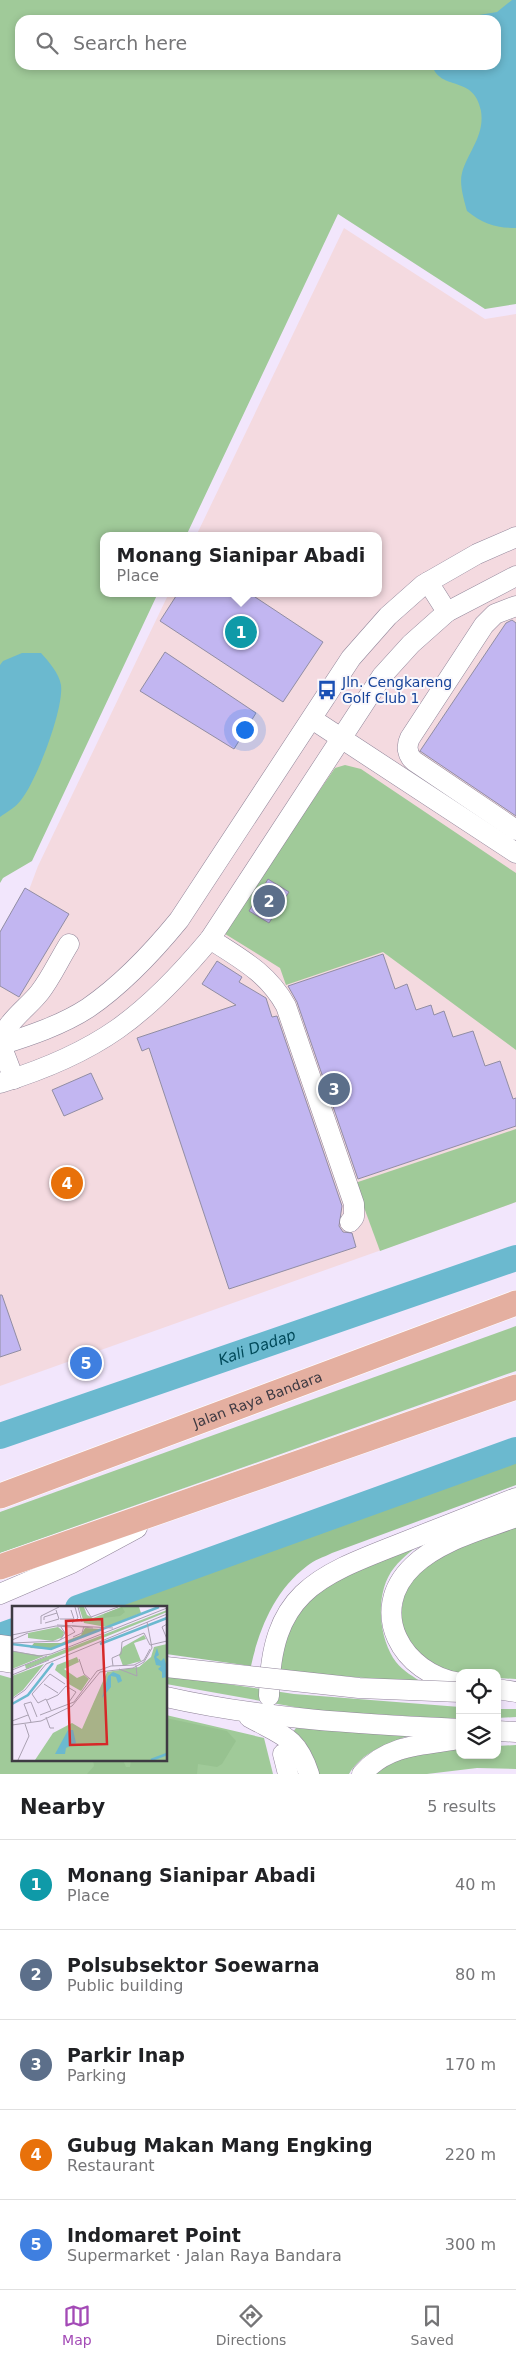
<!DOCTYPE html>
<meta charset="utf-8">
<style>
:root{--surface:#fff;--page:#f6f6f6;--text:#202124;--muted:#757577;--line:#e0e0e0;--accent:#a34ab6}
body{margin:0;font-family:"DejaVu Sans",sans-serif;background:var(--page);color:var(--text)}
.controls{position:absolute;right:15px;bottom:15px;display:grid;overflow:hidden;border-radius:10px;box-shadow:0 2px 8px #0003}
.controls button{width:45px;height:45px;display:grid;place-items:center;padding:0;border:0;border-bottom:1px solid var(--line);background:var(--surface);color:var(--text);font:25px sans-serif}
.you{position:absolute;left:244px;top:729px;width:18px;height:18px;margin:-12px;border:4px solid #fff;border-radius:50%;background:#1a73e8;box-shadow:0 0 0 8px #1a73e833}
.badge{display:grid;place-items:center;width:32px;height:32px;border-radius:50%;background:var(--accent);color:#fff;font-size:16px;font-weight:700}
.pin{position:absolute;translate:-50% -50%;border:2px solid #fff;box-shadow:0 1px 5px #0006}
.popup{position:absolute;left:100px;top:532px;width:282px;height:65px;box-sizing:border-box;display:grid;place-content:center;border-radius:10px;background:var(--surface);filter:drop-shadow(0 1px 4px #0005);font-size:16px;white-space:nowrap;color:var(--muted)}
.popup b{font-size:19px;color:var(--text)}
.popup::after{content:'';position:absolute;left:50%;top:100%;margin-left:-10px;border:10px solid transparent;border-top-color:var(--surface)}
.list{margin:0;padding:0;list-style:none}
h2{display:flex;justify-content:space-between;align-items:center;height:65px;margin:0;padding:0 20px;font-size:21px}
h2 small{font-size:16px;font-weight:400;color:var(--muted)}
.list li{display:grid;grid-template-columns:32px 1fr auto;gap:15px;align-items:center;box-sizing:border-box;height:90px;padding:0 20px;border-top:1px solid var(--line)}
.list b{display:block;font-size:19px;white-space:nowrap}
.list p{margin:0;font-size:16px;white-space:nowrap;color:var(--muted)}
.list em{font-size:16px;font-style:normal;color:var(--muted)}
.icon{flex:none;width:28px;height:28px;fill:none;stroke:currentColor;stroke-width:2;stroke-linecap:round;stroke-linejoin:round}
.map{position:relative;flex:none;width:516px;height:1774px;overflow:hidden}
.search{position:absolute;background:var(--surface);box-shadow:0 2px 8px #0003;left:15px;right:15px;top:15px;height:55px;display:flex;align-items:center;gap:12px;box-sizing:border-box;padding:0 18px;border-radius:15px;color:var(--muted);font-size:19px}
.sheet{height:515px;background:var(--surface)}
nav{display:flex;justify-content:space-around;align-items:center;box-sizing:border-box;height:70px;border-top:1px solid var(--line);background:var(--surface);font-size:14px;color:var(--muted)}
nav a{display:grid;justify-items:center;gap:2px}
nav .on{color:var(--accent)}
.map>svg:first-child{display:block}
.commercial{fill:#f4dae0}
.green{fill:#a0ca99;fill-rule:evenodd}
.forest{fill:#97c290}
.water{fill:#6bb9cf}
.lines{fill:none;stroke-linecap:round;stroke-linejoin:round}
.river{stroke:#6bb9cf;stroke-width:26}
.building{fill:#c2b6f1;stroke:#918da3}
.minor-casing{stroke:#908599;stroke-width:21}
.major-casing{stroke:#fff;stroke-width:26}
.minor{stroke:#fff;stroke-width:20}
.major{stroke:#e4afa0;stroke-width:25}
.minor-bridge-casing{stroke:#908599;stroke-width:21;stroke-linecap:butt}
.minor-bridge{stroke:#fff;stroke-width:20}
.labels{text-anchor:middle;stroke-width:4;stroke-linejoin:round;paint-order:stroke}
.transit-label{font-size:14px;fill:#164399;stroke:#faf8fc;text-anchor:start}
.street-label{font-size:14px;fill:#3e3a42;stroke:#faf8fc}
.water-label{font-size:15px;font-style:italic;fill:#004a5a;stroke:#faf8fc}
.inset-river{fill:none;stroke:#6bb9cf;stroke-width:2.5}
.inset-road{fill:none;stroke:#aaa1b2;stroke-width:1}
.view{fill:#d62828;fill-opacity:0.15;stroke:#d62828;stroke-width:2.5}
.inset-edge{fill:none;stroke:#3e3a42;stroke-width:2.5}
</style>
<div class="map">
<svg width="516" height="1774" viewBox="0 0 516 1774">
<rect width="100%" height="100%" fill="#f2e6fc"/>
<path class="commercial" d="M344 228 485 319 516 314V1202L0 1386V967L38 866 169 593H378V536H196Z"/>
<g class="green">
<path d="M0 0H516V304L485 309 338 214 186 536H104V593H158L32 861 3 878 0 883ZM20 20H496V65H20Z"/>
<path d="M345 765 361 769 516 873V1050L383 952 286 985 280 968 222 932 335 768Z"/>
<path d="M516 1129V1202L380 1251 355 1183Z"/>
<path d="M516 1326V1371L0 1553V1512Z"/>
<path d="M516 1523V1679L497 1678V1673H460V1676L421 1660 403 1629 401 1613 404 1596 412 1579 444 1553Z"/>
<path d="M422 1543C411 1551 399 1560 391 1572 375 1597 379 1639 396 1662 403 1671 414 1677 423 1683L273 1670 278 1645 313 1588Z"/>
<path d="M0 1675 14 1679V1760H166V1715L264 1738 273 1774H0Z"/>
<path d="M166 1675 294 1694 460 1707V1719L317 1711 166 1684Z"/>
<path d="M497 1709H516V1717L497 1718Z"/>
<path d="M296 1728 410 1735C387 1744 363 1751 349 1774H318L305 1742 293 1732Z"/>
<path d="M516 1745V1769L477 1768 427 1774H372L405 1756 460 1749V1755H497V1746Z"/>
</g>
<g class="forest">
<path d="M516 1454V1485L332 1553C324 1557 314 1560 307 1566 275 1590 259 1629 251 1666L166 1654V1608H88Z"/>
<path d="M166 1718 227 1731 236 1741 222 1764 217 1767 198 1764 197 1774H87L94 1766 93 1760H123L126 1767H130L131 1760H166Z"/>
</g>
<g class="water">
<path d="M512 0H516V228C496 228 483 224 467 211 464 200 459 184 462 173 467 153 485 136 481 111 474 74 440 92 432 65H496V20H449L497 12Z"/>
<path d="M22 653H41C49 662 59 673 61 685 64 709 36 782 21 800 16 807 7 812 0 817V665L3 661Z"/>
</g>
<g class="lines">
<g class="river">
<path id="s1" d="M0 1436 516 1258"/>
<path d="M78 1608 516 1450"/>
<path d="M0 1636 14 1631"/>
</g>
</g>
<g class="building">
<path d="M178 593H249L323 642 283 702 160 621Z"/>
<path d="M512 620 516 623V816L420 751 506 623Z"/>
<path d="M165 652 256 713 234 749 140 691Z"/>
<path d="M268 879 289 892 269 923 249 911Z"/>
<path d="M25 888 69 914 19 997 0 986V932Z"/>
<path d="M383 954 395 989 407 984 416 1010 431 1005 434 1015 444 1011 453 1037 473 1031 485 1066 500 1061 513 1099 516 1098V1126L358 1179 297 1002 288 986Z"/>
<path d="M217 961 242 977 239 982 266 998 272 1017 277 1016 342 1206 339 1226 343 1232 352 1233 356 1247 229 1289 149 1048 142 1051 137 1038 236 1005 202 984Z"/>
<path d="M91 1073 103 1099 64 1116 52 1090Z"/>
<path d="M0 1295H2L21 1350 0 1357Z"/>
</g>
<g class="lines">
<defs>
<g id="minor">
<path d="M428 582 447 612"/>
<path d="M516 606 495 614 484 625 410 738C406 746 407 755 414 761L516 830"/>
<path d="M312 719 516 853"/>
<path d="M210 939C241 959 268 973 286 1006L354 1204V1217L350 1222"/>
<path d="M0 1045C29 1036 62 1025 88 1008 123 984 152 953 179 920L351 658 388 616 423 585 477 554 516 537"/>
<path d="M14 1079 1 1045C2 1024 28 1008 40 992 51 978 59 960 69 944"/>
<path d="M0 1083C98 1053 145 1017 210 939L382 676 411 644 447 612 516 576"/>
<path d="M0 1594 72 1563 137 1528"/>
<path d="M0 1645 14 1647"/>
<path d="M0 1661 14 1663"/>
<path d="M460 1683C402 1674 366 1611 413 1566 440 1540 482 1530 516 1517"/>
<path d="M497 1689 516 1692"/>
<path d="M269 1696C271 1594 314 1577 399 1544 438 1529 477 1513 516 1498"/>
<path d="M166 1697C263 1719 361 1724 460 1729"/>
<path d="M249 1717C281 1735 297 1736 309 1774"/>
<path d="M497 1731 516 1732"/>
<path d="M283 1754 288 1774"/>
<path d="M362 1774C388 1744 424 1745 460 1739"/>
</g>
<g id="major">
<path id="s2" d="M0 1496 516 1303"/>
<path d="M0 1567 516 1387"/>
</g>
</defs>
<use href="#minor" class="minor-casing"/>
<use href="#major" class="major-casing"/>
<use href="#minor" class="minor"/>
<use href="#major" class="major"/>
<defs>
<path id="minor-bridge" d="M166 1667 359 1688 460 1692"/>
</defs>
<use href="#minor-bridge" class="minor-bridge-casing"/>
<use href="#minor-bridge" class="minor-bridge"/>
</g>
<defs>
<symbol id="bus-bare" viewBox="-9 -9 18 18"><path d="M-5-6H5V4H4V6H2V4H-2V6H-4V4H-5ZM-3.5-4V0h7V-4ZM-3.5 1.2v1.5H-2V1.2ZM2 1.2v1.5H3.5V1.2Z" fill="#1a4fb4" stroke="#faf8fc" stroke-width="2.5" paint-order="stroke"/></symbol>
</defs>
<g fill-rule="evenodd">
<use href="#bus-bare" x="313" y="676" width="28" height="28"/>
</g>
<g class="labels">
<g class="transit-label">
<text x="342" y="687">Jln. Cengkareng<tspan x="342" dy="16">Golf Club 1</tspan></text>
</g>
<g class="street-label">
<text dy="5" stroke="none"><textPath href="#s2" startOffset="275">Jalan Raya Bandara</textPath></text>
</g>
<g class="water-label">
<text dy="5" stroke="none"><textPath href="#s1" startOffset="272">Kali Dadap</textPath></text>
</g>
</g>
<g transform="translate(12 1606)">
<rect width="155" height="155" fill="#f2e6fc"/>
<path d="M67 1H72L75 9 81 12 109 1H127L129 7 94 21 72 17ZM155 4V6L14 63 13 59ZM46 21 52 26 51 31 41 35 16 32V27ZM132 29 134 33 122 37 129 55 111 60 107 49 111 41ZM155 38V154H23L41 127 60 117 70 123 95 66 127 61 139 51 142 41ZM0 45 32 50 0 63ZM65 51 67 56 52 63 65 72 72 69 77 73 69 85 55 77 56 74 43 64 45 59ZM32 58 11 84 0 92V70Z" fill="#a0ca99"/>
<path d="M110 1 113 6 108 10 91 12 92 8ZM73 22 89 23 39 43 18 42 22 37H49L69 29Z" fill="#97c290"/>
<path d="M145 42 147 49 144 51 149 55 152 52 155 61V71L150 72V66L146 63 149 60 144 59 142 51ZM101 66 108 69 110 75 106 77 104 71 99 70V81L90 92 96 70ZM56 124H61L64 137 54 142 53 148H43Z" fill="#6bb9cf"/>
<path class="inset-river" d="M0 38 39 43 147 1M88 38 155 12M0 98 16 89 41 57M139 154 155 148"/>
<path class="inset-road" d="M66 1 70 16M73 1 79 11 106 1M48 13H62L59 4M32 14V11L45 7M33 17 47 13 44 4M60 17 66 12 63 1M29 18V10L47 1M155 18 150 21 155 33M45 19 101 22M60 20 81 22M0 29 44 20 59 21 63 26 46 35 0 37M61 31 70 27 72 20M0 34 16 27M48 34 53 27 49 21M0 45 27 50 39 48 155 2M67 53 72 68 78 73M101 60 100 52 109 48 110 36 132 27 138 39 155 35M107 63 125 70 124 59M0 64 35 50M0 69 37 54M32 78 46 87M0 93 13 84 34 58 155 8M35 94 46 89 54 80 64 86 57 96M39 104 34 93 26 97 20 88 38 68 53 78M28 109 62 96 85 65 99 60 122 59 132 54 138 43M34 111 38 122H42M0 115 16 109M19 116 12 98 19 96 25 111M0 119 29 115 60 100 88 66 121 62 132 56 140 42 135 16M6 154 17 130 13 118"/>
<path class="view" d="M90 13 95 138 58 139 54 15Z"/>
<rect width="155" height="155" class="inset-edge"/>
</g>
</svg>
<div class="controls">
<button><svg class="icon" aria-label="locate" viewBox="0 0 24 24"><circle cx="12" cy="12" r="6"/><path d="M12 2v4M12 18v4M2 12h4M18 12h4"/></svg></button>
<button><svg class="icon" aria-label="layers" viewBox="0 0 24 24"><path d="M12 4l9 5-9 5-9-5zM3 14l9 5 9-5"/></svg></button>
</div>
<div class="you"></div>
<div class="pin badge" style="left:241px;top:632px;background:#0f9aa8">1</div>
<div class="popup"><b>Monang Sianipar Abadi</b>Place</div>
<div class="pin badge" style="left:269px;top:901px;background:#5c6f8a">2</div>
<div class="pin badge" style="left:334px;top:1089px;background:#5c6f8a">3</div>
<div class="pin badge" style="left:67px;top:1183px;background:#e8710a">4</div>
<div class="pin badge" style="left:86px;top:1363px;background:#3f7fe0">5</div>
<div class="search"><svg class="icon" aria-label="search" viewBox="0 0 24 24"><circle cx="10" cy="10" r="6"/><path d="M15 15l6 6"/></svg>Search here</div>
</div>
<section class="sheet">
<h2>Nearby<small>5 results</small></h2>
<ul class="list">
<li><span class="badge" style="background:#0f9aa8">1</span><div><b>Monang Sianipar Abadi</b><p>Place</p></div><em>40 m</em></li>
<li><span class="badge" style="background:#5c6f8a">2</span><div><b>Polsubsektor Soewarna</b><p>Public building</p></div><em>80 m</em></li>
<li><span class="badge" style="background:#5c6f8a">3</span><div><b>Parkir Inap</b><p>Parking</p></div><em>170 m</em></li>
<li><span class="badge" style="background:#e8710a">4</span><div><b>Gubug Makan Mang Engking</b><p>Restaurant</p></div><em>220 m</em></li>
<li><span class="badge" style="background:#3f7fe0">5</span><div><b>Indomaret Point</b><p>Supermarket · Jalan Raya Bandara</p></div><em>300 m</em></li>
</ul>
</section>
<nav>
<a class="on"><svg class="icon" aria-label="map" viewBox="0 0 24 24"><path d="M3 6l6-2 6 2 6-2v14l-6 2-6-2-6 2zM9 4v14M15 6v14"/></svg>Map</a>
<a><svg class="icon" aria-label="directions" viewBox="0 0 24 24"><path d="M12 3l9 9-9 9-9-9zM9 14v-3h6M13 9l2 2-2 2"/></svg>Directions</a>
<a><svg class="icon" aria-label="saved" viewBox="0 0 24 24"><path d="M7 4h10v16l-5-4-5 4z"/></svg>Saved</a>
</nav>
